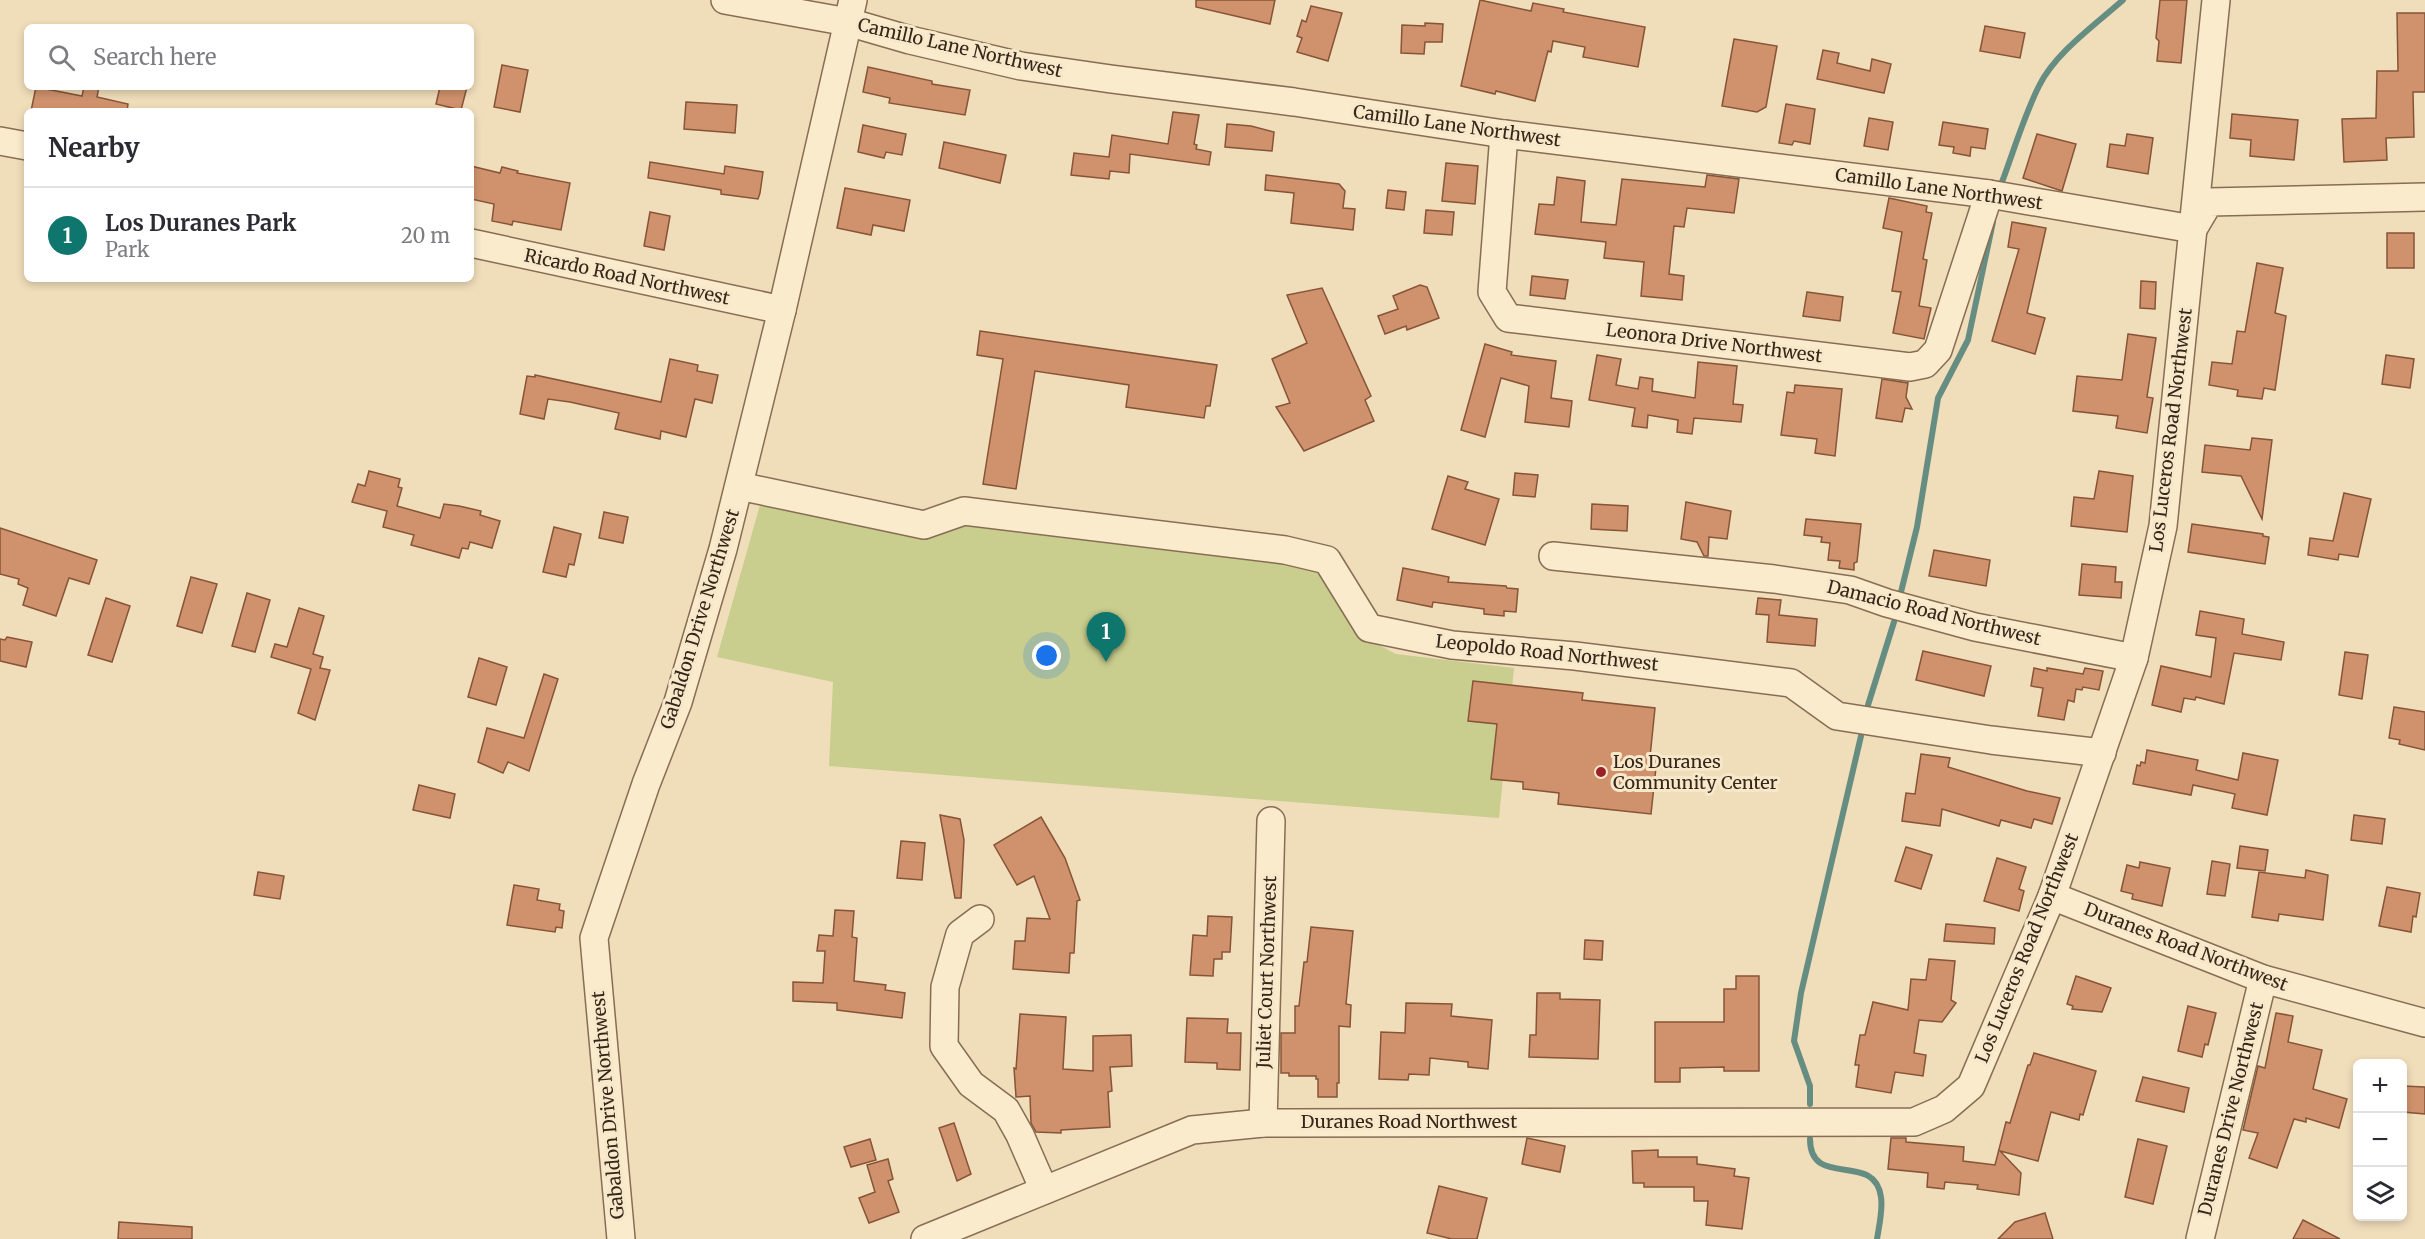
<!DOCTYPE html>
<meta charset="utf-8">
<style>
:root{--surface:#fff;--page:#f7f7f7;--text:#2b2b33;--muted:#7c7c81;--line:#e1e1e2;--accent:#0f766e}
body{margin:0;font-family:Merriweather,serif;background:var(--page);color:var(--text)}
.controls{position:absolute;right:18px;bottom:18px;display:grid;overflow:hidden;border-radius:9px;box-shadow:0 3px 9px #0003}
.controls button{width:54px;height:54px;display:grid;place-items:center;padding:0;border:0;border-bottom:2px solid var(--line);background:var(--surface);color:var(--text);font:30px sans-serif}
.you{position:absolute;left:1047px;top:656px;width:21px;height:21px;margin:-15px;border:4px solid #fff;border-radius:50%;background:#1a73e8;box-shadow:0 0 0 9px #1a73e833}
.badge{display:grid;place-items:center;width:39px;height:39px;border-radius:50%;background:var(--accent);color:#fff;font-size:20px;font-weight:700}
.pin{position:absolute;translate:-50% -50px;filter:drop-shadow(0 2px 3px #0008)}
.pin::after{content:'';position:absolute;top:32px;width:21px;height:18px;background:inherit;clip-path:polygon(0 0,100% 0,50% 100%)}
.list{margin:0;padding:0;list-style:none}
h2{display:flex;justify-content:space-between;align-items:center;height:78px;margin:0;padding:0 24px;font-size:26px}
h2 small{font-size:20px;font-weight:400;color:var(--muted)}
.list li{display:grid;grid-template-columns:39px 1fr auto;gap:18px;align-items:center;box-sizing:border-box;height:96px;padding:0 24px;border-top:2px solid var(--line)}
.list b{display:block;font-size:22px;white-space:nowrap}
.list p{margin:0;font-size:20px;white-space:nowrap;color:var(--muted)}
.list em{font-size:20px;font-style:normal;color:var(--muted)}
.icon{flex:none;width:33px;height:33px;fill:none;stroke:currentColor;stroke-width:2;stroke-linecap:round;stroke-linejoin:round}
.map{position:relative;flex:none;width:2425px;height:1239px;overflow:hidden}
.search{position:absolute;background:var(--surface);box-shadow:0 3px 9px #0003;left:24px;top:24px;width:450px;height:66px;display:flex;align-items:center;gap:15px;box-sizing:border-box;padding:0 21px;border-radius:9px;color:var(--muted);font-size:22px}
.panel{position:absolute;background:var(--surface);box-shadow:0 3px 9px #0003;left:24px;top:108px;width:450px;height:174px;border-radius:9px}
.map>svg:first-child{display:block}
.green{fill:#c9ce8e}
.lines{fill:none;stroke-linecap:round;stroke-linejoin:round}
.stream{stroke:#668d82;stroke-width:6}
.building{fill:#d0926d;stroke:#875438;stroke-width:1.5}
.minor-casing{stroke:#876d54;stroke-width:30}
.minor{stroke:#fbebcd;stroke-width:27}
.poi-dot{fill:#992127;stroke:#f7e8ca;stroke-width:2}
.labels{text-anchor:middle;stroke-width:6;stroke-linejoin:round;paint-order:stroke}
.street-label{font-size:18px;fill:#35261a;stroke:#f7e8ca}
.poi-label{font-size:18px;fill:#35261a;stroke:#f7e8ca;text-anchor:start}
</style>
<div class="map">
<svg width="2425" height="1239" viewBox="0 0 2425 1239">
<rect width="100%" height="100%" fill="#f0ddba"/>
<path class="green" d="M760 505 896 530 950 523 1307 563 1326 573 1358 634 1396 654 1514 668 1499 818 829 766 833 682 717 657Z"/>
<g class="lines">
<g class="stream">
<path d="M2002 182C2014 150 2024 116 2039 86 2055 53 2096 24 2123 0"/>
<path d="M1901 592 1917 527 1938 398 1968 340 1993 222"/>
<path d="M1868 705 1894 622"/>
<path d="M1810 1104V1086L1794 1041 1801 993 1861 736"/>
<path d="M1810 1139C1810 1190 1875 1150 1881 1197 1883 1210 1879 1226 1877 1239"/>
</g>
</g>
<g class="building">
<path d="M1196 0H1275L1270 24 1196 7Z"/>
<path d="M1480 0 1531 11 1533 3 1564 9 1563 12 1645 27 1638 67 1583 57 1585 47 1553 41 1551 52 1548 51 1535 101 1496 91 1495 94 1461 86Z"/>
<path d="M2160 0H2187L2181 63 2157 61 2159 41 2156 38Z"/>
<path d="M1311 6 1342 13 1328 61 1297 52 1302 38 1297 36 1302 20 1306 22Z"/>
<path d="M2397 13H2425V92H2413L2414 137 2386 138 2387 160 2344 162 2342 119 2376 118 2377 71H2398Z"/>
<path d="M1425 23 1443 24 1442 42H1425L1424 54 1401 53 1402 25 1425 26Z"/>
<path d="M1985 26 2025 33 2020 58 1980 51Z"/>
<path d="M1734 39 1777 46 1766 107 1757 112 1722 106Z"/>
<path d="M1823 50 1839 53 1837 63 1870 71 1872 59 1891 64 1884 93 1817 79Z"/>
<path d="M502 65 528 70 520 112 494 107Z"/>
<path d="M868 67 932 81V84L970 90 965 115 889 103 890 98 863 92Z"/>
<path d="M36 87 82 96 84 87H99L97 97 128 104 127 111H31Z"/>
<path d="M440 87H467L461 110 436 104Z"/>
<path d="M686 102 737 105 735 133 684 129Z"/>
<path d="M1786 104 1815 109 1810 144 1794 141 1792 145 1779 143Z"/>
<path d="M1173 112 1199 115 1194 144 1197 145 1196 149 1211 152 1209 165 1130 154 1129 173 1110 171 1109 179 1071 175 1074 153 1109 157 1112 135 1168 144Z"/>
<path d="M2232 114 2298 120 2294 160 2250 156 2251 140 2230 138Z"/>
<path d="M1869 118 1893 122 1888 150 1864 146Z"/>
<path d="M1943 122 1988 129 1985 149 1971 147 1970 156 1953 153 1954 147 1939 145Z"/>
<path d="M1227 124 1251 126 1274 132 1272 151 1225 147Z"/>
<path d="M863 125 906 134 902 155 886 152 884 158 858 152Z"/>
<path d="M2037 134 2076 144 2062 191 2023 178Z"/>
<path d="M2127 134 2153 138 2148 174 2107 167 2110 144 2125 146Z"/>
<path d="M944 142 1006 155 1000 183 939 168Z"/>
<path d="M650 162 724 174 725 166 763 172 760 193 758 199 721 194V190L648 178Z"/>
<path d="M1446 163 1478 166 1475 204 1442 201Z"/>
<path d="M471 166 500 173 502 167 518 171 517 173 570 183 561 230 513 221 512 225 492 221 494 204 471 199Z"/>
<path d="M1266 175 1339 184 1345 191 1343 208 1355 209 1353 230 1291 223 1294 193 1265 190Z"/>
<path d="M1707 175 1739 179 1734 213 1687 208 1684 227 1674 226 1669 274 1684 276 1682 300 1641 296 1644 262 1604 258 1606 242 1535 234 1539 204 1554 205 1557 177 1585 181 1581 222 1616 225 1622 179 1705 187Z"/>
<path d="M845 188 910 200 904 231 873 225 871 235 837 228Z"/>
<path d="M1388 190 1406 192 1404 210 1386 208Z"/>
<path d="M1889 198 1927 206 1926 212 1932 213 1923 259 1927 260 1919 306 1931 308 1924 339 1893 333 1901 292 1892 291 1902 232 1883 228Z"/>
<path d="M1426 210 1454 212 1452 235 1424 233Z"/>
<path d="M650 212 670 216 664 250 644 246Z"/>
<path d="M2012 222 2046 228 2027 313 2045 318 2035 354 1992 341 2019 249 2008 247Z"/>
<rect x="2387" y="233" width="27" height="35"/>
<path d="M2257 263 2283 268 2275 313 2286 316 2275 390 2264 388 2262 399 2237 396 2238 390 2209 385 2212 362 2232 364 2237 331 2245 332Z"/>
<path d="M1532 276 1568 280 1565 299 1530 295Z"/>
<path d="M2141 281 2156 282 2155 309 2140 308Z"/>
<path d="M1420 285 1427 287 1439 318 1407 330 1406 326 1385 334 1378 316 1398 309 1393 296Z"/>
<path d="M1322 288 1371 396 1365 400 1374 421 1304 451 1276 407 1290 403 1272 359 1307 343 1287 295Z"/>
<path d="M1807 292 1843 297 1840 321 1803 316Z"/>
<path d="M980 331 1217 365 1210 406H1206L1204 418 1126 407 1129 385 1035 371 1016 489 983 484 1003 359 977 355Z"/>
<path d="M2128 334 2156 338 2147 397 2153 398 2147 433 2116 428 2118 416 2073 411 2077 376 2122 380Z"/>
<path d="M1485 344 1512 352 1511 355 1556 361 1551 398 1572 401 1569 427 1525 422 1529 386 1501 378 1485 437 1461 430Z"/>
<path d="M1597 355 1621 359 1616 385 1638 389 1640 377 1653 379 1652 391 1695 398 1698 362 1737 366 1733 404 1743 405 1741 422 1694 418 1692 434 1677 432 1678 420 1648 415 1647 428 1632 426 1635 408 1589 400Z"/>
<path d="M2386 355 2414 359 2410 388 2382 384Z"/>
<path d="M670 359 698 365 697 371 718 375 712 403 695 399 686 437 661 431 660 439 615 429 619 413 570 402 548 399 544 419 520 414 527 376 535 377V375L661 402Z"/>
<path d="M1882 379 1908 383 1906 397 1912 409 1905 408 1902 422 1876 418Z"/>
<path d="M1795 385 1842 389 1835 456 1815 453 1817 439 1781 435 1787 392 1794 393Z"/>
<path d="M2252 438 2272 440 2262 519 2241 476 2202 472 2205 445 2250 450Z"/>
<path d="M369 471 400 479 398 487 402 488 397 506 440 518 444 504 459 506 481 511 480 515 500 521 492 548 470 542 468 549 462 548 459 558 411 545 414 535 383 527 387 511 352 502 358 484 365 486Z"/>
<path d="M2099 471 2133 476 2127 532 2071 526 2074 497 2094 499Z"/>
<path d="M1515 473 1538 475 1535 497 1513 495Z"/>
<path d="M1448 476 1468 482 1465 489 1499 499 1485 545 1432 529Z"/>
<path d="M2344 493 2371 499 2358 557 2339 554 2338 560 2308 555 2310 538 2333 541Z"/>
<path d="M1686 502 1731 511 1727 539 1709 537 1708 556H1704L1697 542 1681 539Z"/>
<path d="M1592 504 1628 506 1627 531 1591 529Z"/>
<path d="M604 512 628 517 623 543 599 538Z"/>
<path d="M1806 519 1861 524 1857 562 1854 563V570L1839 568 1840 561 1828 560 1830 543 1821 542 1822 537 1804 535Z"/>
<path d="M2192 524 2263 534V536L2269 537 2265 564 2188 552Z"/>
<path d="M554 527 581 534 574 565 569 564 566 577 543 572Z"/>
<path d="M0 528 97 560 89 584 69 578 56 616 23 605 28 588 18 584 19 579 0 574Z"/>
<path d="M1934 550 1990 560 1986 586 1929 576Z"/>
<path d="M2082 564 2116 567 2115 582H2122L2121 598 2079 595Z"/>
<path d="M1403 568 1449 577 1448 582 1506 586 1507 588 1518 589 1516 612 1504 611V616L1484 614V609L1433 602 1432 607 1397 600Z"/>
<path d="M191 577 217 584 202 633 177 626Z"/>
<path d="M247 593 270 600 255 652 232 646Z"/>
<path d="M106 598 130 606 112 662 88 655Z"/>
<path d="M1758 598 1781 600 1779 615 1817 619 1815 646 1767 642 1769 615 1756 614Z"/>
<path d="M299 608 324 616 313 654 323 657 320 668 330 670 315 720 298 713 311 669 271 657 275 644 287 647Z"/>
<path d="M2200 611 2244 619 2242 634 2284 642 2281 660 2234 653 2224 704 2196 697 2195 700 2184 698 2181 712 2152 705 2161 666 2211 677 2216 638 2196 635Z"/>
<path d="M7 637 32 642 26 667 0 661V639L5 640Z"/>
<path d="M1923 651 1991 666 1984 696 1916 680Z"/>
<path d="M2345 652 2368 655 2362 699 2339 695Z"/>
<path d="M479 658 507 667 496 705 468 697Z"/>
<path d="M2034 668 2047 671V668L2083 674 2085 668 2103 671 2099 690 2083 687 2082 690 2076 689 2074 702 2068 700 2064 720 2038 716 2043 688 2031 686Z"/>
<path d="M544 674 558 679 529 771 508 762 503 773 478 762 487 728 524 738Z"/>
<path d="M1473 681 1583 693 1582 700 1655 708 1650 757 1657 758 1651 814 1558 804 1559 793 1523 789V782L1491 779 1497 724 1468 721Z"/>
<path d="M2394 707 2425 712V750L2399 744 2400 740 2389 738Z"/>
<path d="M2147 750 2198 760 2196 770 2238 780 2243 753 2278 760 2267 815 2232 808 2235 794 2193 785 2191 795 2133 784 2137 765 2140 766 2141 762 2145 763Z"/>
<path d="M1921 754 1950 758 1948 767 2027 791 2060 798 2052 824 2034 819 2031 828 2001 820 1999 826 1942 809 1940 826 1902 821 1906 793 1915 794Z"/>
<path d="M419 785 455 794 450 818 413 810Z"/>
<path d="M940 815 960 819 964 840 961 898H955Z"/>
<path d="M2354 815 2385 819 2382 844 2351 840Z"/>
<path d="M1041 817 1065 858 1080 900 1077 901 1074 953H1070L1069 973 1013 969 1015 941H1025L1027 918 1050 919 1034 876 1017 885 994 845Z"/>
<path d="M901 841 925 843 922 880 897 878Z"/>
<path d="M2240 846 2268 850 2265 871 2237 868Z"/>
<path d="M1906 847 1932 855 1921 889 1895 881Z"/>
<path d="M1997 858 2026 867 2019 889 2024 891 2019 911 1984 901Z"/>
<path d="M2212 861 2230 864 2225 896 2207 894Z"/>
<path d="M2140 862 2170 868 2162 906 2132 899 2133 894 2121 891 2127 865 2139 868Z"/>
<path d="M2306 870 2328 875 2323 920 2279 914 2278 921 2252 917 2259 872 2305 878Z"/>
<path d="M258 872 284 876 280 899 254 895Z"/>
<path d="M514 885 539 889 537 900 560 904 559 910 564 911 562 928 556 927 555 932 507 925Z"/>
<path d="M2387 887 2420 893 2416 917 2413 916 2411 932 2379 926Z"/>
<path d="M835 910 854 911 852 937 857 938 854 981 886 985 885 990 905 993 902 1018 837 1010V1003L793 1001V982L823 983 825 951H817L819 935 833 936Z"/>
<path d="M1208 916 1232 917 1230 952H1222V959H1214L1213 976 1190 975 1193 935 1207 936Z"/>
<path d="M1946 924 1995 928 1994 944 1944 941Z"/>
<path d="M1311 927 1353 931 1346 1004 1351 1005 1350 1027 1339 1026V1083H1337V1097H1318V1079H1316V1076H1289V1073H1281V1033H1295V1006H1299L1304 962H1307Z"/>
<path d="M1585 940 1603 941 1602 960 1584 959Z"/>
<path d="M1929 959 1955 961 1951 1000 1956 1003 1942 1022 1919 1020 1914 1053 1926 1055 1923 1076 1895 1072 1891 1093 1856 1087 1859 1065H1855L1860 1035H1865L1873 1002 1908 1010 1911 979 1926 980Z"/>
<path d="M1736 976H1759V1071H1724V1067L1680 1068V1082H1655V1022H1724V989H1736Z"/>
<path d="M2076 976 2111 988 2102 1012 2072 1009 2073 1006 2067 1004Z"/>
<path d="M1537 993H1560V999L1600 1000 1598 1059 1529 1057 1530 1035H1536Z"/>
<path d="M1406 1003 1452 1004 1451 1016 1492 1020 1488 1069 1468 1067V1062L1430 1058 1429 1075 1409 1074 1408 1080 1379 1079 1381 1032 1405 1033Z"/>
<path d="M2188 1006 2216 1013 2208 1045 2205 1044 2202 1057 2178 1051Z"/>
<path d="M2276 1013 2293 1016 2288 1042 2322 1050 2313 1089 2347 1099 2339 1128 2306 1118V1122L2294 1119 2277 1168 2249 1158 2258 1133 2243 1130 2258 1066 2265 1068Z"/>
<path d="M1020 1014 1066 1017 1063 1069 1093 1071V1036L1131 1035 1132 1066 1110 1067 1112 1091 1108 1092 1110 1127 1061 1130V1133L1036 1132 1031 1123 1030 1096 1016 1097 1014 1068 1016 1069Z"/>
<path d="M1187 1018 1228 1019 1227 1033H1241L1240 1070 1217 1069V1063L1185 1062Z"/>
<path d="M2034 1053 2096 1071 2083 1115 2080 1114 2079 1120 2051 1112 2038 1161 2000 1151 2021 1173 2019 1195 1977 1189 1978 1185 1945 1182 1944 1189 1927 1187 1928 1173 1888 1169 1891 1138H1906V1142L1964 1147 1963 1161 1995 1165 2006 1122 2010 1123 2028 1065H2030Z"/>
<path d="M2143 1077 2189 1088 2184 1112 2136 1101Z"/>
<path d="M2403 1086 2425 1087V1114L2403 1112Z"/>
<path d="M954 1123 971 1174 957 1181 939 1128Z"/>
<path d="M1527 1138 1565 1146 1560 1172 1522 1164Z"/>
<path d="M870 1139 876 1160 851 1167 844 1147Z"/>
<path d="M2138 1139 2167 1146 2153 1204 2125 1197Z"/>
<path d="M1658 1150V1157H1697V1164L1735 1169 1734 1176 1749 1178 1742 1229 1706 1225 1708 1201H1694V1187H1644V1183H1633L1632 1151Z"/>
<path d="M888 1159 893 1179 888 1181 899 1212 869 1223 859 1198 875 1192 867 1165Z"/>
<path d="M1439 1186 1487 1198 1477 1239H1452L1427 1233Z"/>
<path d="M2045 1213 2053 1239H1998L2015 1222Z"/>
<path d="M2303 1220 2340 1239H2293Z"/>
<path d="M119 1222 192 1227V1239H118Z"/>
</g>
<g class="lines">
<defs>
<g id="minor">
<path d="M725 0 848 22 910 40 1021 66 1111 79 1294 102 1504 134 1989 194 2193 229 2209 202 2425 197"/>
<path d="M1504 134 1492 292 1508 318 1910 367 1925 364 1938 350 1989 194"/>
<path d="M0 141 27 146"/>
<path d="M471 243 782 310"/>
<path d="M739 486 924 525 964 511 1285 550 1327 560 1369 628 1452 645 1575 656 1791 683 1837 716 1991 740 2102 753"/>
<path d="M1553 556 1774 579 1850 590 1887 603 1975 627 2134 658"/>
<path d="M2052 896 2263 979 2425 1023"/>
<path d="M980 919 960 934 945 987 944 1046 971 1084 1006 1110 1020 1135 1044 1190"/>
<path d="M1263 1123 1271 821"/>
<path d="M621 1239 594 938 646 784 678 702 723 549 782 310 853 0"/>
<path d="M925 1239 1192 1130 1263 1123H1289L1914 1122 1944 1109 1971 1086 2052 896 2134 658 2163 526 2216 0"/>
<path d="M2200 1239 2263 979"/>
</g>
</defs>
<use href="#minor" class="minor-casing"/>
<use href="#minor" class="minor"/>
</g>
<circle class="poi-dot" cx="1601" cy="772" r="6"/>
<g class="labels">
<g class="street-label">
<text transform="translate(960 48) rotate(13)" y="6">Camillo Lane Northwest</text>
<text transform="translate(1457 126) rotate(8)" y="6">Camillo Lane Northwest</text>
<text transform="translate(1939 189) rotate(8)" y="6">Camillo Lane Northwest</text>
<text transform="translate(627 277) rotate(12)" y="6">Ricardo Road Northwest</text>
<text transform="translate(1714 343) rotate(7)" y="6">Leonora Drive Northwest</text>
<text transform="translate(2171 430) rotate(-83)" y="6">Los Luceros Road Northwest</text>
<text transform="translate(1934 613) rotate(14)" y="6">Damacio Road Northwest</text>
<text transform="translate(700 619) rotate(-73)" y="6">Gabaldon Drive Northwest</text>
<text transform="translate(1547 653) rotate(6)" y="6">Leopoldo Road Northwest</text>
<text transform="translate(2186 947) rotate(21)" y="6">Duranes Road Northwest</text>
<text transform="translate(2027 948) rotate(-68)" y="6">Los Luceros Road Northwest</text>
<text transform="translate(1267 972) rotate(-88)" y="6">Juliet Court Northwest</text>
<text transform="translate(608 1105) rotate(-95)" y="6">Gabaldon Drive Northwest</text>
<text transform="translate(2231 1109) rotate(-76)" y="6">Duranes Drive Northwest</text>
<text x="1409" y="1128">Duranes Road Northwest</text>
</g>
<g class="poi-label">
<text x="1613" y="768">Los Duranes<tspan x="1613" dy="21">Community Center</tspan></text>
</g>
</g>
</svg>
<div class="controls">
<button>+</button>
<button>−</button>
<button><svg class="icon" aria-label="layers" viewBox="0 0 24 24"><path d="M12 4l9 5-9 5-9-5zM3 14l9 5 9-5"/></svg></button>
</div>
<div class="you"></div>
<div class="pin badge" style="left:1106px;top:662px">1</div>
<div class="search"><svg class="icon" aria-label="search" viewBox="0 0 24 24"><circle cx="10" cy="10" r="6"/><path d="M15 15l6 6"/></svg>Search here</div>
<section class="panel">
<h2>Nearby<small></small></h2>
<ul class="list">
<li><span class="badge">1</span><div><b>Los Duranes Park</b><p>Park</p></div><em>20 m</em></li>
</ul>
</section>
</div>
